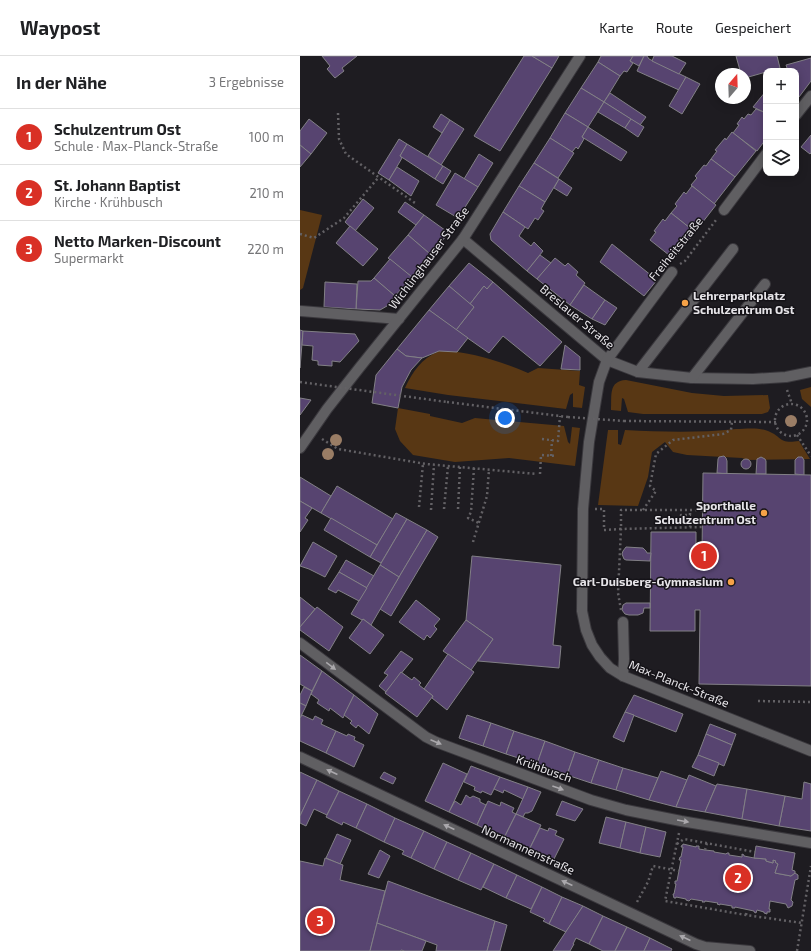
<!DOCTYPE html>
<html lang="de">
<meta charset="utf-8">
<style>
:root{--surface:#fff;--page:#f2f2f2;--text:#202124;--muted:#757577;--line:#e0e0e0;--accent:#d93025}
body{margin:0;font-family:"Exo 2",sans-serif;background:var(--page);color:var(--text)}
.controls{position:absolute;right:12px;top:12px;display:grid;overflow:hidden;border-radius:8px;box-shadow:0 2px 10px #0003}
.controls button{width:36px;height:36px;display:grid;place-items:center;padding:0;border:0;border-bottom:1px solid var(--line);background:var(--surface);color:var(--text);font:20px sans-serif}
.compass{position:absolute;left:415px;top:12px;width:36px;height:36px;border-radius:50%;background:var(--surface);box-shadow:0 2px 10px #0003;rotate:19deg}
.you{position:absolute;left:205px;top:362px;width:14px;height:14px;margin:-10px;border:3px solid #fff;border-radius:50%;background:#1a73e8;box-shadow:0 0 0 6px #1a73e833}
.badge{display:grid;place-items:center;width:26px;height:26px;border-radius:50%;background:var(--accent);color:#fff;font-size:13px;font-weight:700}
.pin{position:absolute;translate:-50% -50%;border:2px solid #fff;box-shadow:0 1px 4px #0006}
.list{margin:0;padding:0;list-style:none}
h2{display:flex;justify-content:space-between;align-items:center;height:52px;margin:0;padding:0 16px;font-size:17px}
h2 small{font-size:13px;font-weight:400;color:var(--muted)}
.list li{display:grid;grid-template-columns:26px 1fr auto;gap:12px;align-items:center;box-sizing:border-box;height:56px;padding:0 16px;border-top:1px solid var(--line)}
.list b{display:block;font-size:15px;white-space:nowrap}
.list p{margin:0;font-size:13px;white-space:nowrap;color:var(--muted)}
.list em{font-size:13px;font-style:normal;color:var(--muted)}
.icon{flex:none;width:22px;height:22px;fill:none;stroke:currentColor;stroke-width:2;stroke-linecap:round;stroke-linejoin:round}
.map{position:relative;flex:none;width:511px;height:895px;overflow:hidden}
header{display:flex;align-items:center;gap:24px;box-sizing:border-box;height:56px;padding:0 20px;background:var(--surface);border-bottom:1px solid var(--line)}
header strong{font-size:19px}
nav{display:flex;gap:22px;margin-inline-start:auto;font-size:14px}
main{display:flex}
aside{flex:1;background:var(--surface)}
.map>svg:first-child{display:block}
.green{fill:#583714}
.building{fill:#574470;stroke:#828086}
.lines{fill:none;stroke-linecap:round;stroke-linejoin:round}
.minor-casing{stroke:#3a383d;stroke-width:12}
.path{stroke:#636165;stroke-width:2.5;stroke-dasharray:2 3;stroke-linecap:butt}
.minor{stroke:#605f62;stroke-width:10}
.path-bridge{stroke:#636165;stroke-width:2.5;stroke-dasharray:2 3;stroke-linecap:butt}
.tree{fill:#9a7d65}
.oneway{fill:#aaa8ac}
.poi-dot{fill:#f6a247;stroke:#151318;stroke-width:1.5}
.labels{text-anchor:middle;stroke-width:3;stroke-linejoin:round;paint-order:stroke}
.street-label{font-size:12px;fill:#e6e4e8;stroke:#151318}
.poi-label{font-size:12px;font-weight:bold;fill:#e6e4e8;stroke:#151318;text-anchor:end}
</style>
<header>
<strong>Waypost</strong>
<nav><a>Karte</a><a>Route</a><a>Gespeichert</a></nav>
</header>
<main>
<aside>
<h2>In der Nähe<small>3 Ergebnisse</small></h2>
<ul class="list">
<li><span class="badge">1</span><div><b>Schulzentrum Ost</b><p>Schule · Max-Planck-Straße</p></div><em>100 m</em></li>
<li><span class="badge">2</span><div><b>St. Johann Baptist</b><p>Kirche · Krühbusch</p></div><em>210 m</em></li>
<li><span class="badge">3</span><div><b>Netto Marken-Discount</b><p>Supermarkt</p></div><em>220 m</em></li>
</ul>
</aside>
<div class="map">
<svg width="511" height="895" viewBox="0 0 511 895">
<rect width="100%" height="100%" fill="#1e1c21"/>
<g class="green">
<path d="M0 154 22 159 3 232 0 234Z"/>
<path d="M139 295C171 295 199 305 228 317L238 312 280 315 279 329 285 331 282 352 273 351V337L270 339 266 353 148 339 105 332C113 315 121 303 139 295Z"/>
<path d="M326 324 392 337 424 340 468 339 470 352 468 356 462 358H343L328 356 324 343 322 342 321 355 311 354C312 340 308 325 326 324Z"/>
<path d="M511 331V351L502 343 500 334Z"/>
<path d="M98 352 130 358V360L162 367 175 362 264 370 268 386 270 388 272 371 280 372 275 410 209 402 155 406 113 399 100 385 95 373Z"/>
<path d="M436 373C445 373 458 371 468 375 483 381 478 388 499 385L510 403 447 404 442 402 387 399 373 396 365 386 352 396 348 421 338 450 298 449 308 374H318V388L321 389 325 374C362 376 399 377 436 373Z"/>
</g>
<g class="building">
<path d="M22 0H57L42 12 44 15 35 22 27 13 30 10Z"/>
<path d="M224 0H232L252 12 200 95 174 80Z"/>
<path d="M232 0H259L252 12Z"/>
<path d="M301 0H333L330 5 333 7 327 16 324 15 320 20 298 6Z"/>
<path d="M333 0H344L339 10 330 5Z"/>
<path d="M344 0H347L349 3 386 21 379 34 337 15Z"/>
<path d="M354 0H372L386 7 379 18 352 5Z"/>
<path d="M436 0H477L480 12 445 22V18H441Z"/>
<path d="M511 2V25L499 41 496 39V15H488L486 9Z"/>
<path d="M298 6 320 20 304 46 281 32Z"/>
<path d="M386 21 400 28 382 58 369 50Z"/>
<path d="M281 32 304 46 288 71 265 57Z"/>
<path d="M466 35V57L453 51Z"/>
<path d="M310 37 346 61 340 69 304 46Z"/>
<path d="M304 46 331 63 325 72 298 56Z"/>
<path d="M456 53 466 57V83L457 95 433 77 439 69 437 68 442 61 444 63 448 58 451 59Z"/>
<path d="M265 57 288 71 282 81 284 83 278 93 276 91 272 96 250 82Z"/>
<path d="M141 58 150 64 142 77 133 71Z"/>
<path d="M9 63 27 77 11 98 0 89V75Z"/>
<path d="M331 63 344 71 338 81 325 72Z"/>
<path d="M150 64 164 73 141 109 128 100Z"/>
<path d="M288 71 327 96 321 105 282 81Z"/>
<path d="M432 76 456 95 435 121 411 103 417 95 415 94 425 82 426 84Z"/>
<path d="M511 79V97L510 98 501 91Z"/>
<path d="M250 82 274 97 258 122 234 107Z"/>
<path d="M99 83 107 88 100 100 102 102 89 124 78 117Z"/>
<path d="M107 88 143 110 135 123 100 100Z"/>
<path d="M0 89 11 98 0 111Z"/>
<path d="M179 98 193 107 178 131 164 123Z"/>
<path d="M411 103 435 121 414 148 391 129 397 122 395 120 404 109 406 110Z"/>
<path d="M234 107 259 123 245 146 219 130Z"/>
<path d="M143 110 151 115 143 128 135 123Z"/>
<path d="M97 111 119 125 111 140 89 124Z"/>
<path d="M155 117 178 131 158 162 136 149Z"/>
<path d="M259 123 272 132 267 140 254 132Z"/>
<path d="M219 130 245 146 241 153 244 155 238 164 235 162 228 173 203 156Z"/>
<path d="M392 130 416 149 395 176 371 157 377 150 375 148 384 136 386 138Z"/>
<path d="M63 143 74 152 55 175 45 166Z"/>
<path d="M105 146 124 159 116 169 98 156Z"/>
<path d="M203 156 225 171 219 180 231 190 234 186 243 195 227 215 191 184 190 178Z"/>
<path d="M371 157 395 176 374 203 350 184 356 176 354 175 363 163 365 165Z"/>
<path d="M124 159 149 177 130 198 108 179Z"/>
<path d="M50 170 78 193 63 210 36 187Z"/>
<path d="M108 179 130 198 112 221 88 202Z"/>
<path d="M312 188 357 224 344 240 300 206Z"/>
<path d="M240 199 251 207 237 223 227 215Z"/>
<path d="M255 202 265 210 268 207 278 216 276 219 285 227 270 249 237 223Z"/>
<path d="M90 203 112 221 95 240 74 222Z"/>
<path d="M169 207 193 226 187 233 184 230 170 248 149 230Z"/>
<path d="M74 222 95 240 87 250 80 254 56 253 58 225H71Z"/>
<path d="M25 226 57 228 56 253 24 251Z"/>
<path d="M193 226 262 286 240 310 203 280 189 297 156 274 174 251 170 248 184 230 187 233Z"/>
<path d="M284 229 305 244 292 263 270 249Z"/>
<path d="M149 230 174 251 156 274 129 254Z"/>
<path d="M305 244 317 252 305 269 292 263Z"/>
<path d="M129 254 168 282 157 296 139 295 122 302 106 300 97 293Z"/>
<path d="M0 274 3 275 0 312Z"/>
<path d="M3 275 55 278 59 285 40 306 32 305V310L18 309V305L12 304 13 290 2 289Z"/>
<path d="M265 289 280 301V314L261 313Z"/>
<path d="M97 293 106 300 122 302 111 314 102 331 98 352 72 347 76 319Z"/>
<path d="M0 342 11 344 0 359Z"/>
<path d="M424 400 426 402 427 405V418L417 417 418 403 419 401Z"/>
<path d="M461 401 465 403 466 405V418H456L457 403Z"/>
<path d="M498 401H502L504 404V419L495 418V404Z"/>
<circle cx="446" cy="408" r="5"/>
<path d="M403 417 511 419V630L399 628 400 554H395V575H350L351 476H396V497H402Z"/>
<path d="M0 421 31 440 21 457 0 445Z"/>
<path d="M37 430 93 463 77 489 21 457Z"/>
<path d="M0 445 12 452 5 462 8 464 0 476Z"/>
<path d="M96 457 107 463 81 507 70 501Z"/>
<path d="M31 462 77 489 70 501 24 474Z"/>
<path d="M107 463 127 474 99 521 80 509Z"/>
<path d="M127 474 138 481 91 560 80 553Z"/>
<path d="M13 486 37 500 25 521 9 513 0 510Z"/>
<path d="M326 491 343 492 346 495 347 497H351L350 505 326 504 324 503 322 498 323 495Z"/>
<path d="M172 500 261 509 253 589 261 590 259 612 178 605 193 583 166 564Z"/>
<path d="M46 504 74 520 67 532 39 516Z"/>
<path d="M80 509 99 521 71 569 63 563 62 564 51 558Z"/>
<path d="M39 516 67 532 59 545 38 534 36 537 28 533Z"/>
<path d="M0 541 15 553 0 571Z"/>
<path d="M116 544 140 563 134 570 137 573 130 582 127 579 124 584 99 566Z"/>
<path d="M326 547H350V552H344L343 557 338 559H329L325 558 322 554 323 549Z"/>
<path d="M17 551 43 571 29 595 0 574V571Z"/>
<path d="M63 563 84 579 70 598 49 582Z"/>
<path d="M166 564 193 583 171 614 143 595Z"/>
<path d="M101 595 113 603 86 636 79 630 88 619 84 617Z"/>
<path d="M148 598 174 616 147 654 132 642 133 640 124 633Z"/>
<path d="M0 599 22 615 12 635 0 628Z"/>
<path d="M22 615 54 639 43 662 30 652 29 655 17 647 19 644 11 638Z"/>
<path d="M101 616 112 624 114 621 121 627 119 629 133 640 117 661 85 637Z"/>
<path d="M4 631 12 635 6 650 0 647V639Z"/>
<path d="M54 639 78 658 69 678 58 669 56 672 50 667 52 665 44 659Z"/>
<path d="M334 639 383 658 376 676 325 656Z"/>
<path d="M0 647 6 650 0 662Z"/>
<path d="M325 656 334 659 324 686 313 681Z"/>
<path d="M2 659 13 664 15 660 23 664 21 668 36 675 26 697 0 685V662Z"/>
<path d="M167 659 191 667 183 690 159 682Z"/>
<path d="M191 667 214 675 206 698 183 690Z"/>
<path d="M410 668 436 678 432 689 406 678Z"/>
<path d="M36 675 47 680 48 678 55 681 54 684 64 689 54 711 26 697Z"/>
<path d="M214 675 245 685 237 708 206 698Z"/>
<path d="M406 678 432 689 424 710 398 699Z"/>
<path d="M245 685 275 696 267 719 237 708Z"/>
<path d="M275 696 299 704 291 727 267 719Z"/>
<path d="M398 699 419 707 414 720 392 711Z"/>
<path d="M299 704 323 712 316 734 291 727Z"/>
<path d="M143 707 167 718 149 756 125 745Z"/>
<path d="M171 710 200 721 191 739 182 735 181 737 174 734 175 731 164 726Z"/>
<path d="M323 712 358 722 349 744 316 734Z"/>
<path d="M361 715 387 724 376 751 349 744Z"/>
<path d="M0 716 17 724 0 760Z"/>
<path d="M84 716 96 722 93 728 80 722Z"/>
<path d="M389 719 416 730 405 756 376 751Z"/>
<path d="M200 721 228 731 223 743 204 734 203 737 194 733Z"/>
<path d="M17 724 39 735 27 759 14 753 6 770 0 767V760Z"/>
<path d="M504 726 511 728V775L479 770 485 740 502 743Z"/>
<path d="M417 728 447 733 442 763 405 756Z"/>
<path d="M228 731 241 736 232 755 228 757H225L223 761 216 758Z"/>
<path d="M447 733 485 740 479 770 442 763Z"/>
<path d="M39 735 67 748 56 772 43 766 42 769 26 761Z"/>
<path d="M166 739 170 742 173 740 180 743V746L186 749 177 769 149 756 155 745 161 749Z"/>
<path d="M188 745 200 750 201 746 214 752 212 756 216 758 204 782 177 769Z"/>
<path d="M262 745 283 753 275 765 256 759Z"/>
<path d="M67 748 95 762 84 786 56 772Z"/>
<path d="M216 758 241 769 229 794 204 782Z"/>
<path d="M306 761 326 766 320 792 299 787Z"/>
<path d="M95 762 124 775 111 802 102 798 104 795 84 786Z"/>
<path d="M326 766 346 771 340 797 320 792Z"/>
<path d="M346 771 366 776 360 801 340 797Z"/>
<path d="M240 772 248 775 249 772 257 775 255 779 264 783 253 805 229 794Z"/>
<path d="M124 775 147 786 134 813 111 802Z"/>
<path d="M37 778 51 784 40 808 26 802Z"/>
<path d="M147 786 171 797 158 824 134 813Z"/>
<path d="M383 788 396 791V790H399V793L405 794 414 795V796L426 798 427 797H429V799L442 801V798L444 799V800L454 802 466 803V805L473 807V804L476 805 475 806 478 808 475 817 491 820 495 817 498 819V823L495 824 491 844 493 846 492 850 488 852 486 848 470 845 469 853H470V856H467V858L464 857V856L457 854 456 857 454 856V855L435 851V852H432V850L420 848V849L417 848 418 847 405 845V846H402L403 845 391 843 389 845 386 844V843L376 841V842H374L373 838H374L376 828H375V825H377L381 804H379L380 801H381L383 791H381L382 789H383Z"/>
<path d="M456 790 495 797 492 814 495 815V817L491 820 475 817 478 808 475 806 476 805 473 804V807L466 805V803L454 802Z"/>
<path d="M80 794 90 800 79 822 68 818Z"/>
<path d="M171 797 194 808 181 834 158 824Z"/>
<path d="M25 802 43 809 40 824 85 835 70 895H0V805L23 810Z"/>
<path d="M194 808 217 819 206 842 183 831Z"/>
<path d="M217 819 242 831 231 853 206 842Z"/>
<path d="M88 825 195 865 187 895H136L137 889 77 867Z"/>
<path d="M242 831 262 841 249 868 243 865 245 863 230 856Z"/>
<path d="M262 841 283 850 266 876 249 868Z"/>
<path d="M283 850 303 860 289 888 276 882 273 888H274L270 895H253Z"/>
<path d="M303 860 327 871 315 895H303L289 888Z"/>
<path d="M195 865 207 869 200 895H187Z"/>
<path d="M77 867 126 885 122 895H105L101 894V895H70Z"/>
<path d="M327 871 350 882 344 895H315Z"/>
<path d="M350 882 372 893 371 895H344Z"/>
</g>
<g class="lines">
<defs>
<g id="minor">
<path d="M496 59 511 40"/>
<path d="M424 154 466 98"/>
<path d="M163 183 307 304 338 316 392 322 453 323 486 321 511 316"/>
<path d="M372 216 307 304 299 326 289 386 283 453 282 555 286 574 292 589 300 601 310 612 323 620 511 695"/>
<path d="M1 255 99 263"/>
<path d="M338 316 433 193"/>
<path d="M392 322 465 228"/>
<path d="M0 392 27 353 60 311 163 183 280 0"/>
<path d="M0 587 126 681 136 686 291 744 326 754 381 765 511 787"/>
<path d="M323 620 324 603 323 566"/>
<path d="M0 701 396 888 405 891 450 895"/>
</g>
</defs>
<use href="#minor" class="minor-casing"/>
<g class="path">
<path d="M38 57 39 83 46 98 115 147"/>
<path d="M0 178 14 182 44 162 78 122"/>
<path d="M380 208 385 205 416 164"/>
<path d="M487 334 492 348"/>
<path d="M147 346 268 361"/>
<circle cx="491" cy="364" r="16"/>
<path d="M324 365 476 366"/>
<path d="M497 379 511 400"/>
<path d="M22 383 38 393 126 408 237 418"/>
<path d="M242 383 258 385 260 360"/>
<path d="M251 400 252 384"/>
<path d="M174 412 171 456 168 462 179 467"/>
<path d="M240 418 241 399 256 400"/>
<path d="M119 451 123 408"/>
<path d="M144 453 148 410"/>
<path d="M158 453 160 411"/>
<path d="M295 453H304V474L321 473V454H402"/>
<path d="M131 454 134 409"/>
<path d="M343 454 356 435 350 430 356 398 373 384 423 378 431 374 432 365"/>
<path d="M390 471 391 464 381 463V459H390V455"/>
<path d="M173 486 187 440 189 414"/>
<path d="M321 554 318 537 321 473 402 471"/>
<path d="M458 645 511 646"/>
<path d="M379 777 365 845 446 859 502 867"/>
<path d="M377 788 384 783 455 796"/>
<path d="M405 794 407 787"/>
<path d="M337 846 348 826 353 810 379 815"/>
<path d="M446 859 447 854"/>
<path d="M497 895 511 810"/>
</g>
<use href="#minor" class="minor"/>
<g class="path-bridge">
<path d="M0 326 147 346"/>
<path d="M268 361 324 365"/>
</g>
</g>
<g class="tree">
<circle cx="491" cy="365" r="6"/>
<circle cx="36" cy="384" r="6"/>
<circle cx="28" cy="398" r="6"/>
</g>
<defs><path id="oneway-solid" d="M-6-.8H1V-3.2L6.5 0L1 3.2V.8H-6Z"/></defs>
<g class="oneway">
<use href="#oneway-solid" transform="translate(31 610) rotate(37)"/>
<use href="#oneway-solid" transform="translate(136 686) rotate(23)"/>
<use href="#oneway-solid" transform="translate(32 716) rotate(-155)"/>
<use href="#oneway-solid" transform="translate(258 732) rotate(20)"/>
<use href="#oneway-solid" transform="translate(383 765) rotate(10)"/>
<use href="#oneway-solid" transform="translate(149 771) rotate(-155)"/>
<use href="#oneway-solid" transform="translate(267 827) rotate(-155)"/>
<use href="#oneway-solid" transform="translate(385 882) rotate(-155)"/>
</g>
<g class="poi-dot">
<circle cx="385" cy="247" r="4"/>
<circle cx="464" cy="457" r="4"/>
<circle cx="431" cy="526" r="4"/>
</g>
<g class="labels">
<g class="street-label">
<text transform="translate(376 193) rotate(-51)" y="4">Freiheitstraße</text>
<text transform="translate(129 202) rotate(-53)" y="4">Wichlinghauser Straße</text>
<text transform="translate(277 261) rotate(40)" y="4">Breslauer Straße</text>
<text transform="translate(379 628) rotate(22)" y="4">Max-Planck-Straße</text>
<text transform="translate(244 713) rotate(20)" y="4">Krühbusch</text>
<text transform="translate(228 794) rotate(25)" y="4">Normannenstraße</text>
</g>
<g class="poi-label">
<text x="393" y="244" text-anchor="start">Lehrerparkplatz<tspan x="393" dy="14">Schulzentrum Ost</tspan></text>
<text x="456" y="454">Sporthalle<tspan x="456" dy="14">Schulzentrum Ost</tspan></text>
<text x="423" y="530">Carl-Duisberg-Gymnasium</text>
</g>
</g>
</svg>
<div class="controls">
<button>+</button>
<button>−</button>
<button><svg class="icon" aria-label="layers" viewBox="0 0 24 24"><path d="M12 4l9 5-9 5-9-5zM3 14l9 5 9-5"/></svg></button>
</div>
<svg class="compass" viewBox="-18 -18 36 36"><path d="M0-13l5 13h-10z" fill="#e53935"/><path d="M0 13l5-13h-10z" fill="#757577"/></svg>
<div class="you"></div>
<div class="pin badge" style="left:404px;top:500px">1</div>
<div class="pin badge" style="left:438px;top:822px">2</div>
<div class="pin badge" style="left:20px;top:865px">3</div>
</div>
</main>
